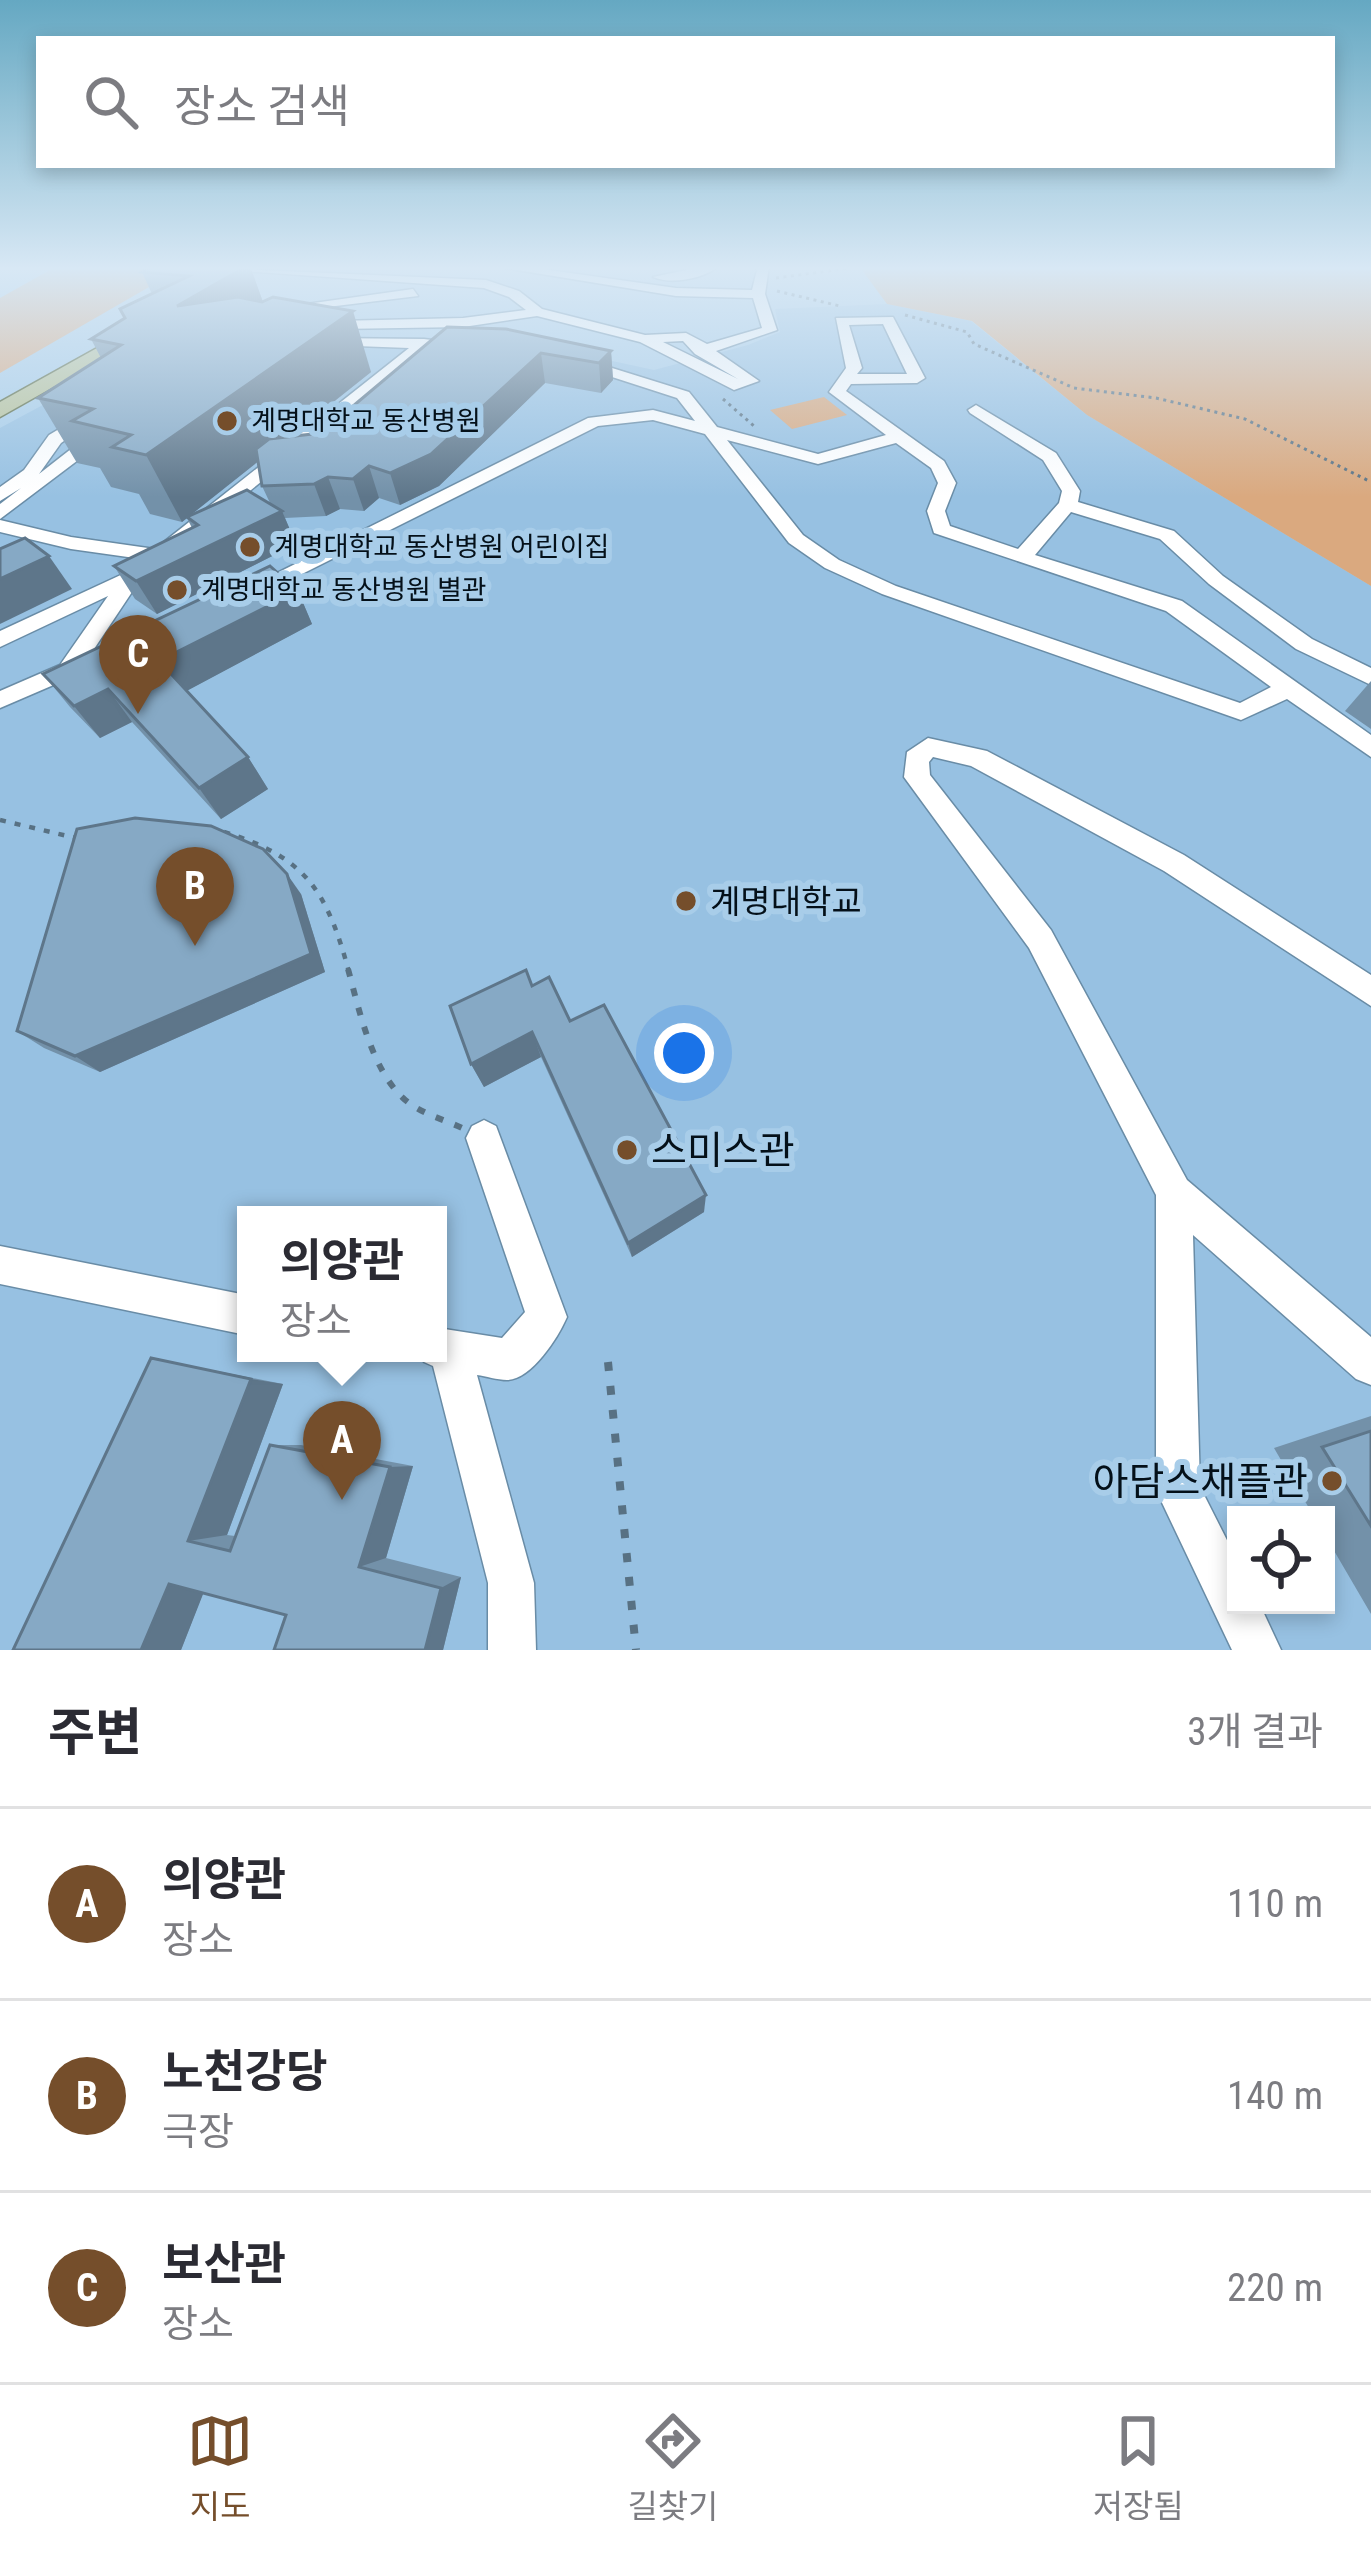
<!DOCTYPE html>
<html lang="ko">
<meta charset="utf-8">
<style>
:root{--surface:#fff;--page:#f7f7f7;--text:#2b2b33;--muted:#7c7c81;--line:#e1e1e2;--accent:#754e2b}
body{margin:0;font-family:"Roboto Condensed","Noto Sans KR",sans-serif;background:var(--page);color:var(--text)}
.controls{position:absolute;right:36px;bottom:36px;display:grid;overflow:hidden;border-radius:0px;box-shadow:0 6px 18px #0003}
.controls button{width:108px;height:108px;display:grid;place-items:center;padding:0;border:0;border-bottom:3px solid var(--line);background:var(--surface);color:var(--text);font:60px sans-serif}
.you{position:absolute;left:684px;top:1053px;width:42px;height:42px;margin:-30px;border:9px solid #fff;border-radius:50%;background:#1a73e8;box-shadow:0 0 0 18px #1a73e833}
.badge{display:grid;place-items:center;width:78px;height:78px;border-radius:50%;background:var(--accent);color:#fff;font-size:39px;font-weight:700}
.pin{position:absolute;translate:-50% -99px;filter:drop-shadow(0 3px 6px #0008)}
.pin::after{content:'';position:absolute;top:63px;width:42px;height:36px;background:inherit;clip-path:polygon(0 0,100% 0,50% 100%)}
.popup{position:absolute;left:237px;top:1206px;width:210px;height:156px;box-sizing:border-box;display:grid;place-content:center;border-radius:0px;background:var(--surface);filter:drop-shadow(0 3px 9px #0005);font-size:39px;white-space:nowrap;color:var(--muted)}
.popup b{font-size:45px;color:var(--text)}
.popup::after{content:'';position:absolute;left:50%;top:100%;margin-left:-24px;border:24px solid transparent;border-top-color:var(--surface)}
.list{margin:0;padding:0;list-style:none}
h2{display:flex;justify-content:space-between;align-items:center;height:156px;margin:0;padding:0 48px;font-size:51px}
h2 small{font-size:39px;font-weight:400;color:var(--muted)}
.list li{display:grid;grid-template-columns:78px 1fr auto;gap:36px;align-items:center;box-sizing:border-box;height:192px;padding:0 48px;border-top:3px solid var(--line)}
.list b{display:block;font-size:45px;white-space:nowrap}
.list p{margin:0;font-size:39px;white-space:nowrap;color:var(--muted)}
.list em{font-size:39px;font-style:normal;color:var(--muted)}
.icon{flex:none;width:66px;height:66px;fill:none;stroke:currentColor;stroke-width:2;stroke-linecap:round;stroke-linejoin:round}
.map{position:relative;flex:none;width:1371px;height:1650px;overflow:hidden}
.search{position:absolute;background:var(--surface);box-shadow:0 6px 18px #0003;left:36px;right:36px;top:36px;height:132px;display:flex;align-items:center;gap:30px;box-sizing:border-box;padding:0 42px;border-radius:0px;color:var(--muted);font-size:45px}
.sheet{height:732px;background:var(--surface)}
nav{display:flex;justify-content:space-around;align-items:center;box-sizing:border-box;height:168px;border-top:3px solid var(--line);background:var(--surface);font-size:33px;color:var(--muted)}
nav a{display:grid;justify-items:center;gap:6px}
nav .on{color:var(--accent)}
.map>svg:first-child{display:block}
.built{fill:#97c1e2;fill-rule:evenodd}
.green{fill:#daa97f}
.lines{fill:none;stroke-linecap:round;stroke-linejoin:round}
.minor-casing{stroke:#698ca6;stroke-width:3}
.major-casing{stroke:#596941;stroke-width:3}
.path-far3{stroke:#587183;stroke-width:3;stroke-dasharray:3 4.5;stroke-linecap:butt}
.path-far2{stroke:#587183;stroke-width:4.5;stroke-dasharray:6 9;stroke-linecap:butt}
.path-far1{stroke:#587183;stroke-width:6;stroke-dasharray:8 12;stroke-linecap:butt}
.path{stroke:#587183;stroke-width:8;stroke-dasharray:9 15;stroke-linecap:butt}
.minor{fill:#fff;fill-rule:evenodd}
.major{fill:#b7c29a;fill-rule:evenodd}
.wall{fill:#7391a9;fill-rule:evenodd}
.shaded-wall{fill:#5e768a}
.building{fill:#86a9c5;stroke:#5e768a;stroke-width:3}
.poi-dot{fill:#754e2b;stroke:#a8cde9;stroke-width:4.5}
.labels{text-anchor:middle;stroke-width:12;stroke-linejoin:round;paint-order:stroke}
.far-poi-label{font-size:27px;fill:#041019;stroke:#a8cde9;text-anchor:start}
.poi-label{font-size:33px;fill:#041019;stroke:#a8cde9;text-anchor:start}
.near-poi-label{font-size:39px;fill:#041019;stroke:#a8cde9;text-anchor:start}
</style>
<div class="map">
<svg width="1371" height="1650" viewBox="0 0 1371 1650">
<rect width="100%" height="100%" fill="#a8cde9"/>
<path class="built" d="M887 304 971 321 1087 415 1371 586V1650H0V428L54 399 267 335 450 338 552 348 654 370 748 345 780 332 775 309ZM246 1215H438V1353H246ZM1236 1515H1326V1605H1236Z"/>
<g class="green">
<path d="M57 266 182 268 0 373V298Z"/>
<path d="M859 266H1371V586L1087 415 972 321 887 304Z"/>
<path d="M824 397 847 415 792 429 770 410Z"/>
</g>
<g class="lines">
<defs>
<g id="minor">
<path d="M171 266 486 280 519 291 542 309 645 335 686 333 707 344 762 328 753 298 676 296 492 266H521L676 288 752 290 757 270 751 266H769L765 294 777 330 716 351 759 381 734 390 640 342 537 316 463 327 337 329 330 325 337 321 463 318 526 310 509 297 484 288ZM683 341 695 354 738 379 663 342Z"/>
<path d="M705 266H719C703 279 671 285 653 277Z"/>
<path d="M413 289 418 296 278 313 271 309Z"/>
<path d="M893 317 925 378 917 383 851 384 846 391 944 461 956 483 945 511 950 526 1018 549 1059 503 1062 491 1043 460 970 413 968 410 976 405 1056 453 1080 491 1078 502 1174 531 1223 576 1312 639 1371 668V685L1296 649 1209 584 1160 539 1071 512 1035 555 1182 601 1371 735V757L1287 699 1241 720 882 594 825 568 789 543 705 434 653 420 598 426 258 596 251 597 241 591 588 418 653 410 695 421 677 398 575 365V359L580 358 689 392 717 427 818 454 886 435 829 392 846 368 836 318ZM883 324 907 374H857L862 368 849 325ZM727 440 818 464 896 443 931 468 938 483 927 511 934 533 1166 611 1271 687 1240 703 896 586 839 560 803 535Z"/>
<path d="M325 338 424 339 472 345 465 349 426 348 140 580 86 661V671L0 708V691L60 665 108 596 0 647V631L125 573 142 559 71 549 0 532V520L71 537 155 549 409 348 330 345 325 344Z"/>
<path d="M86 413 100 416 61 443 39 474 94 431H106V439L0 519V504L21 488 0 501V487L24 470 49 435Z"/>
<path d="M928 738 987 751 1184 855 1371 975V1006L1164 871 971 766 933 757 929 762 930 775 1051 930 1187 1180 1371 1337V1385L1356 1379 1193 1235 1200 1487 1236 1558V1605H1260L1281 1650H1232L1156 1490V1195L1029 948 904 777 907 752Z"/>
<path d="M484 1120 496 1126 567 1317C558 1338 531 1380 507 1380 497 1380 486 1376 477 1375L534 1583 536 1650H488V1583L433 1366 424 1362 420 1353H438V1328L502 1338 525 1312 466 1138 472 1126Z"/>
<path d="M0 1246 246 1295V1335L0 1284Z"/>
</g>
<path id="major" d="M142 323 151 329 149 333 0 417V402Z"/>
</defs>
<use href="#minor" class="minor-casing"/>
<use href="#major" class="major-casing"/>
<g class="path-far3">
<path d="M776 278 864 266"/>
<path d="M777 291 840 306"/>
<path d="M905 315 967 332 974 344 1074 388 1156 398 1245 419 1371 482"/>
<path d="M723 399 754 426"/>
</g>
<g class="path-far2">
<path d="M0 820 76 838"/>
<path d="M224 832C306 857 327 891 349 972"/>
</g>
<path class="path-far1" d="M348 969C359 1009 371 1068 403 1098 419 1113 443 1119 462 1128"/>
<path class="path" d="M608 1362 636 1650"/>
<use href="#minor" class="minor"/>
<use href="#major" class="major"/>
</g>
<g class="wall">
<path d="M153 266H250L263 302 371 372 290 437 321 433 447 327 611 351 613 380 601 393 545 383 439 486 400 505 379 498 364 511 340 509 326 516 285 518 296 544 157 614 135 599 114 566 192 528 187 518 182 522 150 514 139 494 111 487 100 468 77 463 38 398 101 358 91 339 125 318 152 294 142 272ZM258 461 262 486 270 503 189 516Z"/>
<path d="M298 591 312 624 186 691 248 757 268 789 221 819 132 722 100 738 70 707 43 674Z"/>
<path d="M1371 681V729L1345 711Z"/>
<path d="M301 894 325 972 100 1072 44 1048 17 1031Z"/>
<path d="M532 986 570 1021 704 1212 632 1257 541 1057 484 1087 471 1064Z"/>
<path d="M151 1358 283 1384 227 1535 235 1536 270 1445H301L413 1466 386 1558 461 1577 443 1650H274L286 1615 203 1593 181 1650H13Z"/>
<path d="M1371 1416V1614L1326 1537V1515H1313L1274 1448Z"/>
</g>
<g class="shaded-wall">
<path d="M247 266H250L270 322 177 306Z"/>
<path d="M353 311 371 372 182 522 146 455Z"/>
<path d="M611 351 613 380 601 393 599 363Z"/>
<path d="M541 353 545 383 439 486 400 505 390 473Z"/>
<path d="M369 466 379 498 364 511 353 479Z"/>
<path d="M328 477 340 509 326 516 314 484Z"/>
<path d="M282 511 296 544 157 614 136 581Z"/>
<path d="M49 556 72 589 0 624V579Z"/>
<path d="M298 591 312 624 181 694 159 661Z"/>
<path d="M108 689 132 722 100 738 74 706Z"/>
<path d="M248 757 268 789 221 819 199 788Z"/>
<path d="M287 874 301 894 325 972 100 1072 75 1056Z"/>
<path d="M532 1032 541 1057 484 1087 471 1064Z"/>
<path d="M706 1195 704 1212 632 1257 628 1243Z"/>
<path d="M251 1379 283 1384 227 1535 188 1541Z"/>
<path d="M413 1466 386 1558 359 1567 390 1467Z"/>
<path d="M211 1574 181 1650H141L169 1584Z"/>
<path d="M461 1577 443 1650H425L441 1588Z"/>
</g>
<g class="building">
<path d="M153 266H247L177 306 238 297 262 302 273 297 353 311 146 455 112 447 131 435 72 421 93 409 38 398 121 345 91 339 125 318 120 309 189 276 142 272Z"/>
<path d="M447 327 506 329 611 351 599 363 541 353 431 454 390 473 369 466 353 479 328 477 314 484 262 486 256 449 269 439 321 433Z"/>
<path d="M247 490 282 511 136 581 114 566 198 525 187 517Z"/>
<path d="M25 538 49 556 0 579V549Z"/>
<path d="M270 566 298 591 159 661 248 757 199 788 108 689 74 706 43 674Z"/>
<path d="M135 818 211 826 263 849 287 874 311 954 75 1056 17 1031 77 829Z"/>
<path d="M526 970 532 986 549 977 570 1021 604 1005 706 1195 628 1243 532 1032 471 1064 450 1006Z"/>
<path d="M151 1358 251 1379 188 1541 230 1551 270 1445 390 1467 359 1567 441 1588 425 1650H274L286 1615 169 1584 141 1650H13Z"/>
<path d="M1371 1431V1526L1322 1447Z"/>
</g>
<linearGradient id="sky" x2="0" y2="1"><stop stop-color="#65a8c2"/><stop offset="0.54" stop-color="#d8e8f5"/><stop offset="1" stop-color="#d8e8f5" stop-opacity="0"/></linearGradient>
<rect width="1371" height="497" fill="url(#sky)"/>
<g class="poi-dot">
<circle cx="227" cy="421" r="12"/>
<circle cx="250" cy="547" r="12"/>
<circle cx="177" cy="590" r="12"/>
<circle cx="686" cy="901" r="12"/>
<circle cx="627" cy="1150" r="12"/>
<circle cx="1332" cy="1481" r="12"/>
</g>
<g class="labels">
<g class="far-poi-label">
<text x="251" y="430">계명대학교 동산병원</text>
<text x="274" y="556">계명대학교 동산병원 어린이집</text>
<text x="201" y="599">계명대학교 동산병원 별관</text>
</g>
<g class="poi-label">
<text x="710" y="913">계명대학교</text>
</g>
<g class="near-poi-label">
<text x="651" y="1164">스미스관</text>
<text x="1308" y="1495" text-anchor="end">아담스채플관</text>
</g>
</g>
</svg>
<div class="controls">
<button><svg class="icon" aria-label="locate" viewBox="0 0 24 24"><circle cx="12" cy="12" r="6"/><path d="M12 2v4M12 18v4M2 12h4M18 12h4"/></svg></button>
</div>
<div class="you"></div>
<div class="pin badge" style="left:342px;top:1500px">A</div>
<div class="popup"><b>의양관</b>장소</div>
<div class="pin badge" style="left:195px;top:946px">B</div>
<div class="pin badge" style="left:138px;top:714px">C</div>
<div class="search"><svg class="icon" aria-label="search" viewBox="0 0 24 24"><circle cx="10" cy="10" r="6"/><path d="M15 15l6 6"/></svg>장소 검색</div>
</div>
<section class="sheet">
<h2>주변<small>3개 결과</small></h2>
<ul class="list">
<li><span class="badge">A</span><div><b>의양관</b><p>장소</p></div><em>110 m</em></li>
<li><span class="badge">B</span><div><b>노천강당</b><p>극장</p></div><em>140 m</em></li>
<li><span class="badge">C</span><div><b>보산관</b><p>장소</p></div><em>220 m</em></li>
</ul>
</section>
<nav>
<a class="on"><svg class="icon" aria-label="map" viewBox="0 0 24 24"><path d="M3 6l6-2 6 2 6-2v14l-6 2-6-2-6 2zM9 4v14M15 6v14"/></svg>지도</a>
<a><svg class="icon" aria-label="directions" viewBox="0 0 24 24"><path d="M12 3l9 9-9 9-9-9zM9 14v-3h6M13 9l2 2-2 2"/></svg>길찾기</a>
<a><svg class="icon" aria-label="saved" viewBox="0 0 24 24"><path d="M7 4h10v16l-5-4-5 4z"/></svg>저장됨</a>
</nav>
